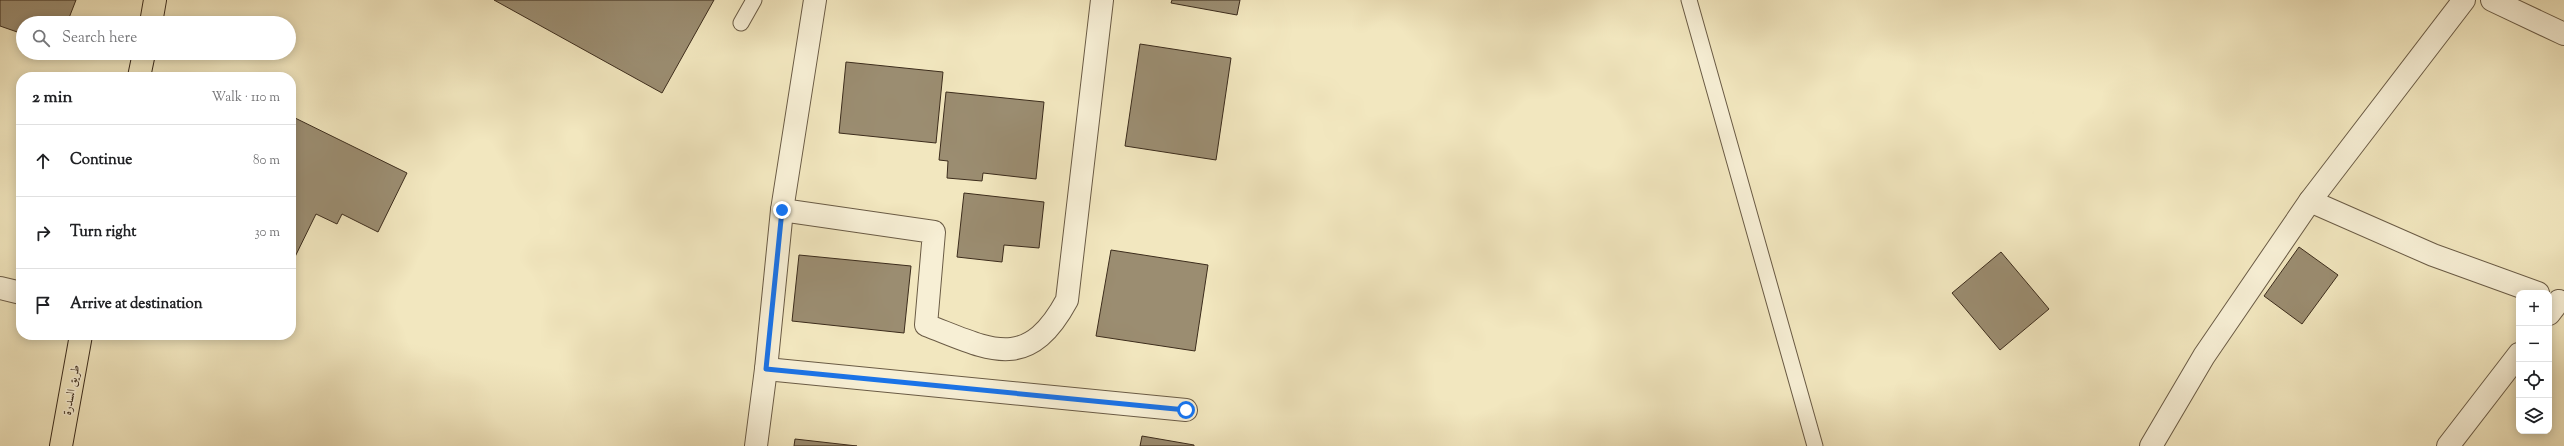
<!DOCTYPE html>
<meta charset="utf-8">
<style>
:root{--surface:#fff;--page:#f2f2f2;--text:#202124;--muted:#757577;--line:#e0e0e0}
body{margin:0;font-family:"Sorts Mill Goudy",Amiri,serif;background:var(--page);color:var(--text)}
.controls{position:absolute;right:12px;bottom:12px;display:grid;overflow:hidden;border-radius:8px;box-shadow:0 2px 10px #0003}
.controls button{width:36px;height:36px;display:grid;place-items:center;padding:0;border:0;border-bottom:1px solid var(--line);background:var(--surface);color:var(--text);font:20px sans-serif}
.stop{position:absolute;width:12px;height:12px;margin:-9px;border:3px solid #1a73e8;border-radius:50%;background:#fff}
.stop.end{background:#1a73e8;border-color:#fff;box-shadow:0 1px 4px #0008}
.list{margin:0;padding:0;list-style:none}
h2{display:flex;justify-content:space-between;align-items:center;height:52px;margin:0;padding:0 16px;font-size:17px}
h2 small{font-size:13px;font-weight:400;color:var(--muted)}
.list li{display:grid;grid-template-columns:26px 1fr auto;gap:12px;align-items:center;box-sizing:border-box;height:72px;padding:0 16px;border-top:1px solid var(--line)}
.list b{display:block;font-size:15px;white-space:nowrap}
.list em{font-size:13px;font-style:normal;color:var(--muted)}
.icon{flex:none;width:22px;height:22px;fill:none;stroke:currentColor;stroke-width:2;stroke-linecap:round;stroke-linejoin:round}
.map{position:relative;flex:none;width:2564px;height:446px;overflow:hidden}
.search{position:absolute;background:var(--surface);box-shadow:0 2px 10px #0003;left:16px;top:16px;width:280px;height:44px;display:flex;align-items:center;gap:10px;box-sizing:border-box;padding:0 14px;border-radius:22px;color:var(--muted);font-size:15px}
.panel{position:absolute;background:var(--surface);box-shadow:0 2px 10px #0003;left:16px;top:72px;width:280px;height:268px;border-radius:16px}
.map>svg:first-child{display:block}
.building{fill:#9b8d71;stroke:#3c2c1c}
.lines{fill:none;stroke-linecap:round;stroke-linejoin:round}
.lane-casing{stroke:#6a5b45;stroke-width:17}
.street-casing{stroke:#6a5b45;stroke-width:24}
.primary-casing{stroke:#3c2c1c;stroke-width:24}
.lane{stroke:#f7efd5;stroke-width:15}
.street{stroke:#f7efd5;stroke-width:22}
.primary{stroke:#f2e7bf;stroke-width:22}
.route{stroke:#1a73e8;stroke-width:5}
.labels{text-anchor:middle;stroke-width:3;stroke-linejoin:round;paint-order:stroke}
.street-label{font-size:12px;fill:#3c2c1c;stroke:#f7efd5}
</style>
<div class="map">
<svg width="2564" height="446" viewBox="0 0 2564 446">
<rect width="100%" height="100%" fill="#f2e7bf"/>
<filter id="stains"><feTurbulence type="fractalNoise" baseFrequency=".005" numOctaves="4"/><feColorMatrix values="0 0 0 0 .2 0 0 0 0 .09 0 0 0 0 .02 0 0 0 .5 -.17"/></filter>
<radialGradient id="worn" r=".72"><stop offset=".6" stop-color="#630" stop-opacity="0"/><stop offset="1" stop-color="#630" stop-opacity=".3"/></radialGradient>
<g class="building">
<path d="M0 0H76L67 23H23V34L0 26Z"/>
<path d="M494 0H714L662 93Z"/>
<path d="M1172 0H1240L1237 15 1171 3Z"/>
<path d="M1140 44 1231 58 1216 160 1125 146Z"/>
<path d="M846 62 943 72 936 143 839 133Z"/>
<path d="M946 92 1044 102 1036 179 983 173 982 181 947 178 948 161 939 160Z"/>
<path d="M291 116 407 173 378 232 342 214 337 224 316 214 291 265Z"/>
<path d="M964 193 1044 202 1039 248 1004 245 1002 262 957 257Z"/>
<path d="M2299 247 2338 275 2302 324 2264 296Z"/>
<path d="M1111 250 1208 265 1195 351 1096 336Z"/>
<path d="M2001 252 2049 309 2000 350 1952 293Z"/>
<path d="M799 255 911 266 904 333 792 321Z"/>
<path d="M1142 436 1194 445V446H1140Z"/>
<path d="M795 439 857 446H794Z"/>
</g>
<g class="lines">
<defs>
<g id="lane">
<path d="M1689 0 1815 446"/>
<path d="M741 23 754 0"/>
</g>
<g id="street">
<path d="M2492 0 2564 34"/>
<path d="M2310 201 2433 255 2538 293"/>
<path d="M782 210 934 232 926 325C989 349 1027 374 1067 300L1102 0"/>
<path d="M0 288 21 293"/>
<path d="M2549 314 2559 301"/>
<path d="M766 369 1186 410"/>
<path d="M756 446 766 369 782 210 815 0"/>
<path d="M2151 446 2204 356 2310 201 2464 0"/>
<path d="M2448 446 2519 354"/>
</g>
<g id="primary">
<path d="M151 23 155 0"/>
<path d="M139 77 144 53"/>
<path d="M61 446 81 335"/>
</g>
</defs>
<use href="#lane" class="lane-casing"/>
<use href="#street" class="street-casing"/>
<use href="#primary" class="primary-casing"/>
<use href="#lane" class="lane"/>
<use href="#street" class="street"/>
<use href="#primary" class="primary"/>
</g>
<g class="lines">
<path class="route" d="M782 210 766 369 1186 410"/>
</g>
<g class="labels">
<g class="street-label">
<text transform="translate(71 390) rotate(-80)" y="4">طريق السدرة</text>
</g>
</g>
<rect width="100%" height="100%" filter="url(#stains)"/>
<rect width="100%" height="100%" fill="url(#worn)"/>
</svg>
<div class="controls">
<button>+</button>
<button>−</button>
<button><svg class="icon" aria-label="locate" viewBox="0 0 24 24"><circle cx="12" cy="12" r="6"/><path d="M12 2v4M12 18v4M2 12h4M18 12h4"/></svg></button>
<button><svg class="icon" aria-label="layers" viewBox="0 0 24 24"><path d="M12 4l9 5-9 5-9-5zM3 14l9 5 9-5"/></svg></button>
</div>
<div class="stop" style="left:1186px;top:410px"></div>
<div class="stop end" style="left:782px;top:210px"></div>
<div class="search"><svg class="icon" aria-label="search" viewBox="0 0 24 24"><circle cx="10" cy="10" r="6"/><path d="M15 15l6 6"/></svg>Search here</div>
<section class="panel">
<h2>2 min<small>Walk · 110 m</small></h2>
<ul class="list">
<li><svg class="icon" aria-label="ahead" viewBox="0 0 24 24"><path d="M12 20V5M6 11l6-6 6 6"/></svg><div><b>Continue</b></div><em>80 m</em></li>
<li><svg class="icon" aria-label="right" viewBox="0 0 24 24"><path d="M7 20v-9h11M14 6l5 5-5 5"/></svg><div><b>Turn right</b></div><em>30 m</em></li>
<li><svg class="icon" aria-label="arrive" viewBox="0 0 24 24"><path d="M6 21V4h12l-3 4 3 4H6"/></svg><div><b>Arrive at destination</b></div></li>
</ul>
</section>
</div>
